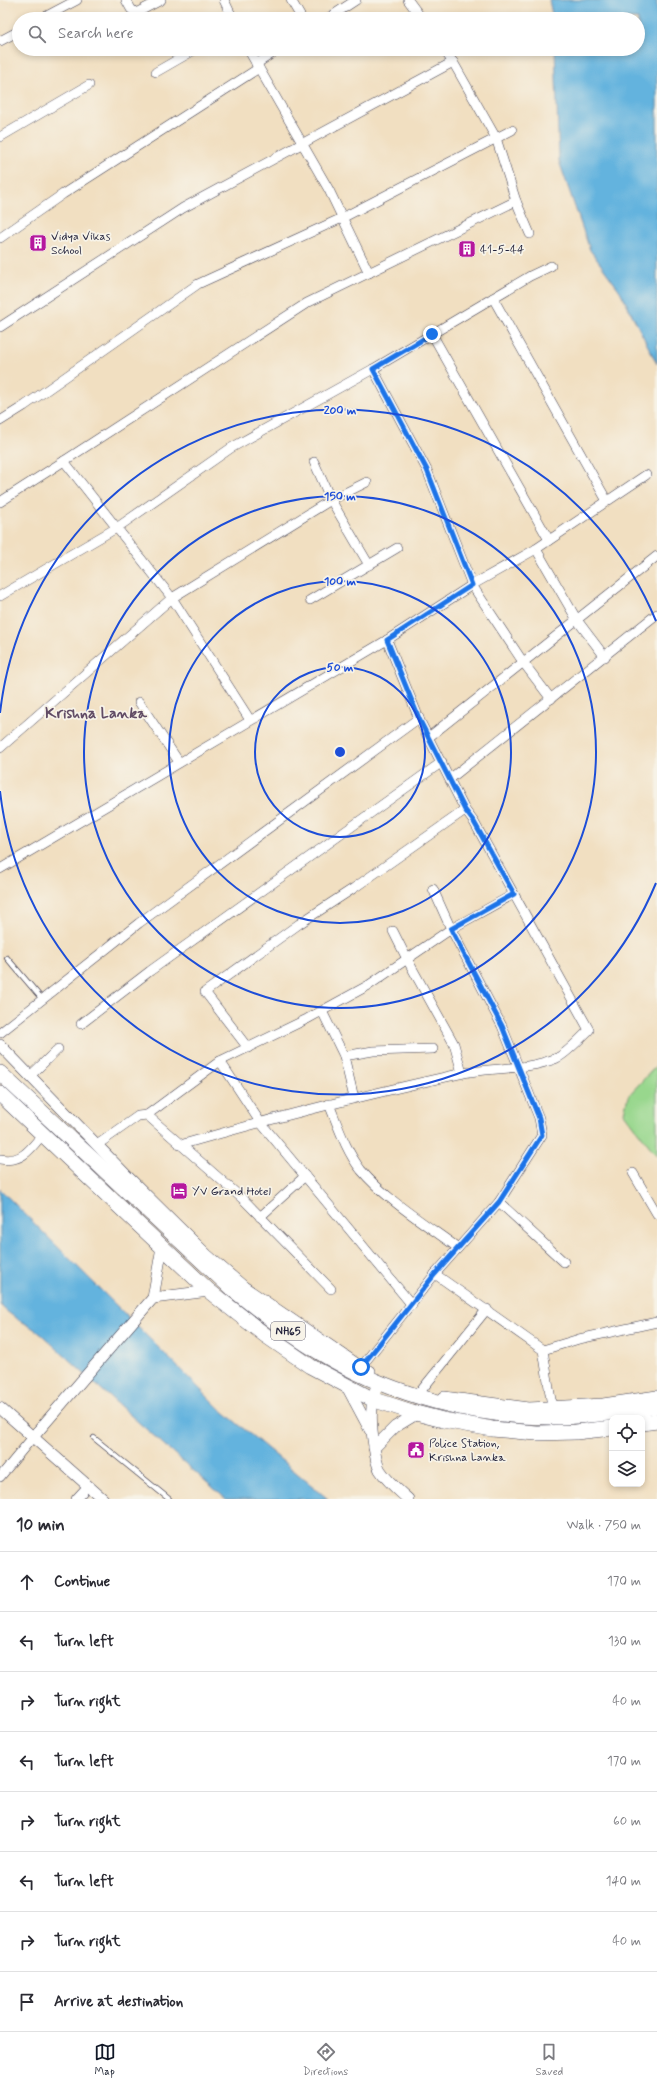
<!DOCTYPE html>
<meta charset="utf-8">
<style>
:root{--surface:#fff;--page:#f2f2f3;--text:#2b2b33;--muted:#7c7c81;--line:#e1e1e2;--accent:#111827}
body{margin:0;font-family:Mynerve,sans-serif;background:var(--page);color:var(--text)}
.controls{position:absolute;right:12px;bottom:12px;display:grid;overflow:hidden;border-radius:8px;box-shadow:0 2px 6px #0003}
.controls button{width:36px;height:36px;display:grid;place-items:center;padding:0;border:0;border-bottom:1px solid var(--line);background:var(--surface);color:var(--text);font:20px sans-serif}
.stop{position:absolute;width:12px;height:12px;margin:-9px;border:3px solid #1a73e8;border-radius:50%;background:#fff}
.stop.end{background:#1a73e8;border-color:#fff;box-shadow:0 1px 4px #0008}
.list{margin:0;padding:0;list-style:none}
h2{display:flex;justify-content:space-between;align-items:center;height:52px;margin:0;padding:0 16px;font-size:17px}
h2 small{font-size:13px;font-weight:400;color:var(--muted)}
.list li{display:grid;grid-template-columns:26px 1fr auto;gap:12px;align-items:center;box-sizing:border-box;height:60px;padding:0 16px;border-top:1px solid var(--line)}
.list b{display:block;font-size:15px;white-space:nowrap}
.list em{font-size:13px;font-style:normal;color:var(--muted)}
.icon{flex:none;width:22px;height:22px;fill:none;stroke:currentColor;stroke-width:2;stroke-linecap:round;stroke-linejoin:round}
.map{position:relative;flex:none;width:657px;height:1499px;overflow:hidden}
.search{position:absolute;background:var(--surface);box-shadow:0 2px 6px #0003;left:12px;right:12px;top:12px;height:44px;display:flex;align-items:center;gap:10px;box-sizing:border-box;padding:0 14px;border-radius:22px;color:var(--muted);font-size:15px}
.sheet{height:532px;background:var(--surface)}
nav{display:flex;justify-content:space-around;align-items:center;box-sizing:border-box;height:56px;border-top:1px solid var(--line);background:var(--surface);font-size:11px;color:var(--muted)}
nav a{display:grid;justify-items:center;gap:2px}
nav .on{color:var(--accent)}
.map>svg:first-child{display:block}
.green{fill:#98d78d;stroke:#5d7c64}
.water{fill:#64b3de;stroke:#436a8c}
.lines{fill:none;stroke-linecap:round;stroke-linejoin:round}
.service-casing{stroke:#413e4f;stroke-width:6}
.minor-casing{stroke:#413e4f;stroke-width:10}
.tertiary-casing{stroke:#413e4f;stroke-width:12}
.trunk-casing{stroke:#413e4f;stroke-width:16}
.service{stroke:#fff;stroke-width:4.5}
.minor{stroke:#fff;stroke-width:9}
.tertiary{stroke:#fff;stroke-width:11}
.trunk{stroke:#fff;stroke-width:15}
.route{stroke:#1a73e8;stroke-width:5}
.ring{fill:none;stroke:#1d4ed8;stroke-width:2}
.labels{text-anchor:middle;stroke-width:3.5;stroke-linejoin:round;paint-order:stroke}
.shield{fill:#f7f3e8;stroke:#62616f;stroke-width:1}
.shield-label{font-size:11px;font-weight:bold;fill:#22223b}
.poi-label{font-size:12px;fill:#22223b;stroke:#f7f3e8;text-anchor:start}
.district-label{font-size:16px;font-weight:bold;fill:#624d66;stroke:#f7f3e8}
.centre{fill:#1d4ed8;stroke:#f7f3e8;stroke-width:2}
.ring-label{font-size:12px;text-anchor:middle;font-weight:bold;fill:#1d4ed8;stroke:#f7f3e8;stroke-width:3.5;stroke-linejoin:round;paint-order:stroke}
</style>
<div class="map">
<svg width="657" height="1499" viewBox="0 0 657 1499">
<rect width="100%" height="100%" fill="#f7f3e8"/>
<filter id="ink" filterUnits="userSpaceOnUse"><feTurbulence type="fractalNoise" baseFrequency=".025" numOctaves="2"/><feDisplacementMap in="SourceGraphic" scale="8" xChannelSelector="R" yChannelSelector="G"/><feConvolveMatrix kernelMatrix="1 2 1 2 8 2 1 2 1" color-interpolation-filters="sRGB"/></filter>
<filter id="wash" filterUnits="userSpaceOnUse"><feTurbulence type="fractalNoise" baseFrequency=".012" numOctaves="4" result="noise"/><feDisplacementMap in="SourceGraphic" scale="16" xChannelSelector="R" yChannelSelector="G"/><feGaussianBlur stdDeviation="0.9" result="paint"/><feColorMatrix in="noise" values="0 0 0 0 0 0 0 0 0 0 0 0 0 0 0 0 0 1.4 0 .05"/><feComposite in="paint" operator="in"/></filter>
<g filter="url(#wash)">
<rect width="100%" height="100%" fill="#f1dfc1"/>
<path class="green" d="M657 1065V1156L624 1113 628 1096Z"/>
<g class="water">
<path d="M549 0H657V364L620 291 590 250 559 161 555 49H638V19H553Z"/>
<path d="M0 1189 220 1409 328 1499H226C164 1445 102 1391 42 1335 28 1323 13 1319 0 1305Z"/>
</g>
</g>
<g filter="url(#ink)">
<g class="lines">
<defs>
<g id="service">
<path d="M7 958 42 999"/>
<path d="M94 1438 169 1499"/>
</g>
<g id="minor">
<path d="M126 0 131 9 136 13 161 0"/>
<path d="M224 0 233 19"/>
<path d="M291 0 302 19"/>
<path d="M408 0 422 19"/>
<path d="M41 19 77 0"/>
<path d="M327 19 356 0"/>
<path d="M0 41 19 31"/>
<path d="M248 49 329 190 369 273"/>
<path d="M443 49 453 62 496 138 516 201 530 234"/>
<path d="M256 64 279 49"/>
<path d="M156 72 196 49"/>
<path d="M0 137 89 85"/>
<path d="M0 238 63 194 259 68"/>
<path d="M493 298 607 501"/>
<path d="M0 327 183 208 453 62"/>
<path d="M432 334 549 540"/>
<path d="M373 369 427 470 472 585 523 662 551 699"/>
<path d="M0 421 24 406 198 284 342 218 512 130"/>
<path d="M64 461 307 303 516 201"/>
<path d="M314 462 331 500 369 565"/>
<path d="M0 502 64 461 172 598 0 748"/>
<path d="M536 549 577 620 605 657"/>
<path d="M0 596 118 527 231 448 373 369 530 276 551 266"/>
<path d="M310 600 397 548"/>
<path d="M139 702 179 762"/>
<path d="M250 720 172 598 331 500 367 482"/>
<path d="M429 737 657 556"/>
<path d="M451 778 657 614"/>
<path d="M0 869 387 640 472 585 536 549 646 475"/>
<path d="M393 931 407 959 454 1044 462 1073"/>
<path d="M322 1011 344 1056 354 1098"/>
<path d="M81 1024 150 971 442 762"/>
<path d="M0 1033 139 923 419 718"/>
<path d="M248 1048 205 992 299 924 354 888 465 810"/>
<path d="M344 1056 373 1051 433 1049"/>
<path d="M220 1061 260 1122 412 1305"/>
<path d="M30 1076 58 1049"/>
<path d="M329 1104C338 1126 346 1151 361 1170 385 1199 427 1225 458 1248"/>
<path d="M147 1115 220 1061 307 1019 369 985 451 929 433 889"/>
<path d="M97 1145 138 1116 147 1115 244 1200 331 1289"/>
<path d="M180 1145C272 1118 365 1095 459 1074 491 1067 525 1071 557 1058 566 1054 581 1038 589 1030L474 822 465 810 420 721 387 640"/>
<path d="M0 1159C21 1163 30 1150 42 1135"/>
<path d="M633 1173 657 1214"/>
<path d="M499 1202 564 1262"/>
<path d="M260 1217 305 1176"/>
<path d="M435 1274 543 1350 579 1339 657 1322"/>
<path d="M543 1350 551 1400 555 1407"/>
<path d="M361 1367 435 1274 499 1202 542 1135 539 1118 502 1026 451 929 514 894"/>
<path d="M420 1392 487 1309"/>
<path d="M0 1477 33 1437"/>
<path d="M76 1499 88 1486"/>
</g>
<g id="tertiary">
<path d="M0 1045 126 1175 207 1255 244 1287 361 1367 370 1371"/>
<path d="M153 1298 209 1291"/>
<path d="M378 1382C370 1404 370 1422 374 1446 375 1454 376 1463 380 1470 387 1481 398 1490 408 1499"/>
<path d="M346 1385 370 1430"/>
<path d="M444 1397 529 1408 603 1404 657 1396"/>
<path d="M0 1408 103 1499"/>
<path d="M33 1437 153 1298 162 1247"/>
<path d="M374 1448 395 1427 418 1413"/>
</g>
<g id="trunk">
<path d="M0 1073 230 1287C262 1313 295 1339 331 1359 396 1396 474 1416 548 1417 585 1417 621 1412 657 1406"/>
<path d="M0 1094 209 1291 265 1335 310 1366 372 1399 412 1412 443 1420 492 1429 536 1433 576 1432 612 1428"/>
<path d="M642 1423 657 1421"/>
</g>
</defs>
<use href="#service" class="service-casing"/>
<use href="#minor" class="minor-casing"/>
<use href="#tertiary" class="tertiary-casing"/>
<use href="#trunk" class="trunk-casing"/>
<use href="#service" class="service"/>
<use href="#minor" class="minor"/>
<use href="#tertiary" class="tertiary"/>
<use href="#trunk" class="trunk"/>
</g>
</g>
<g class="lines" filter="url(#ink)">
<path class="route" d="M361 1367 435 1274 499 1202 542 1135 539 1118 502 1026 451 929 514 894 474 822 465 810 420 721 387 640 472 585 427 470 373 369 432 334"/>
</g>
<g class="ring">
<circle cx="340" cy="752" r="85"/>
<circle cx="340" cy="752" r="171"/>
<circle cx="340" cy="752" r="256"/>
<path d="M656 883A342 342 0 0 1 0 791M0 713A342 342 0 0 1 656 621"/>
</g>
<defs>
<symbol id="building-square" viewBox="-11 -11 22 22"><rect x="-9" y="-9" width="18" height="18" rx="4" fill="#b5179e" stroke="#f7f3e8"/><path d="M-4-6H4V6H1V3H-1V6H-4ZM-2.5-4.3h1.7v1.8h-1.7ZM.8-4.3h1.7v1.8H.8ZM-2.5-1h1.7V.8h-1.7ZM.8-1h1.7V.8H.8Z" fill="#fff"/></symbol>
<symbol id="hotel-square" viewBox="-11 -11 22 22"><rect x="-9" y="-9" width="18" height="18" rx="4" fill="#b5179e" stroke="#f7f3e8"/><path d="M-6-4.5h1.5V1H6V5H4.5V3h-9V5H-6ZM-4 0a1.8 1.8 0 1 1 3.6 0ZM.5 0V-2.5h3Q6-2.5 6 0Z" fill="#fff"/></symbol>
<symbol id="civic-square" viewBox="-11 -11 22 22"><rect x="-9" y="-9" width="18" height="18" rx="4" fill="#b5179e" stroke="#f7f3e8"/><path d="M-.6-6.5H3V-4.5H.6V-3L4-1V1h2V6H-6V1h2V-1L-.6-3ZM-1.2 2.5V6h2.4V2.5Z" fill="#fff"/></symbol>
</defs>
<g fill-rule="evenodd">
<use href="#building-square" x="28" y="233" width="20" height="20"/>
<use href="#building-square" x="457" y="239" width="20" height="20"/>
<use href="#hotel-square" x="169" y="1181" width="20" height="20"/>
<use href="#civic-square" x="406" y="1440" width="20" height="20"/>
</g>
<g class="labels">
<rect class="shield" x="271" y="1322" width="34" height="18" rx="3"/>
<g class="shield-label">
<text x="288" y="1335">NH65</text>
</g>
<g class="poi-label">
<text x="51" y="240">Vidya Vikas<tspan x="51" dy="14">School</tspan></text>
<text x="480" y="253">41-5-44</text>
<text x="192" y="1195">YV Grand Hotel</text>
<text x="429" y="1447">Police Station,<tspan x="429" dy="14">Krishna Lanka</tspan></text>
</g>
<g class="district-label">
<text x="96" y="718">Krishna Lanka</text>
</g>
</g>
<circle cx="340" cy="752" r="6" class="centre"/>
<g class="ring-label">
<text x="340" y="414">200 m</text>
<text x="340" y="500">150 m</text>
<text x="340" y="585">100 m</text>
<text x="340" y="671">50 m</text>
</g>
</svg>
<div class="controls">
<button><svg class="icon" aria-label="locate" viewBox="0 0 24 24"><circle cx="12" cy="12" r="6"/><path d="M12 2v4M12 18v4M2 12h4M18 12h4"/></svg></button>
<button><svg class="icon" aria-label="layers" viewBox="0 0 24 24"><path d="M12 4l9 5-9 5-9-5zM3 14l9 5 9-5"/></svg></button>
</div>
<div class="stop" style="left:361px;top:1367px"></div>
<div class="stop end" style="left:432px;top:334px"></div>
<div class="search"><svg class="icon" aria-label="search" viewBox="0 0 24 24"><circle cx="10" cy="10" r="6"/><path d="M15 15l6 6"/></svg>Search here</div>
</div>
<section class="sheet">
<h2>10 min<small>Walk · 750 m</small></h2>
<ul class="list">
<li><svg class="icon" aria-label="ahead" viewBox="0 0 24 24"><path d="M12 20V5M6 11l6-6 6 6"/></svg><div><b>Continue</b></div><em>170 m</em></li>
<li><svg class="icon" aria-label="left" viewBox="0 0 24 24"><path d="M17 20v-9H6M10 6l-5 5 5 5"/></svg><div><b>Turn left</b></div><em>130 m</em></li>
<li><svg class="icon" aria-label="right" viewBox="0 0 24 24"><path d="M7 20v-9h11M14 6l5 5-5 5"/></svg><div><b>Turn right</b></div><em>40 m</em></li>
<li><svg class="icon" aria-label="left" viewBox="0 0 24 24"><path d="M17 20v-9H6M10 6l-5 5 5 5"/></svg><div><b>Turn left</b></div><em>170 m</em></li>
<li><svg class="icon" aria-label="right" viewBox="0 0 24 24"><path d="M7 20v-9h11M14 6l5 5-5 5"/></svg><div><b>Turn right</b></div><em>60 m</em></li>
<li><svg class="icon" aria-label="left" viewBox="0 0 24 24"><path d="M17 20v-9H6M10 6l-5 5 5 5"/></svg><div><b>Turn left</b></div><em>140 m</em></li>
<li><svg class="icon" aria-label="right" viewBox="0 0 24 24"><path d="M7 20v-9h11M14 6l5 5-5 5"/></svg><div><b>Turn right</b></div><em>40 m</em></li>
<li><svg class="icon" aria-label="arrive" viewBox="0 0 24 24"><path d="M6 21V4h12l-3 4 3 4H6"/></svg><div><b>Arrive at destination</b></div></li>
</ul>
</section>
<nav>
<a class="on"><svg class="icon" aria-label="map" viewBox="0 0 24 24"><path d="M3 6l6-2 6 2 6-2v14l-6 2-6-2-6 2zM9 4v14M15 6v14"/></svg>Map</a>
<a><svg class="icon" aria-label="directions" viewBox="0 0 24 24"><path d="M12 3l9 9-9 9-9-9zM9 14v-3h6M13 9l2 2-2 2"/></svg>Directions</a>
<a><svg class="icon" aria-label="saved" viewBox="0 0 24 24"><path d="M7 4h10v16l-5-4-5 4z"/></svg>Saved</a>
</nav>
